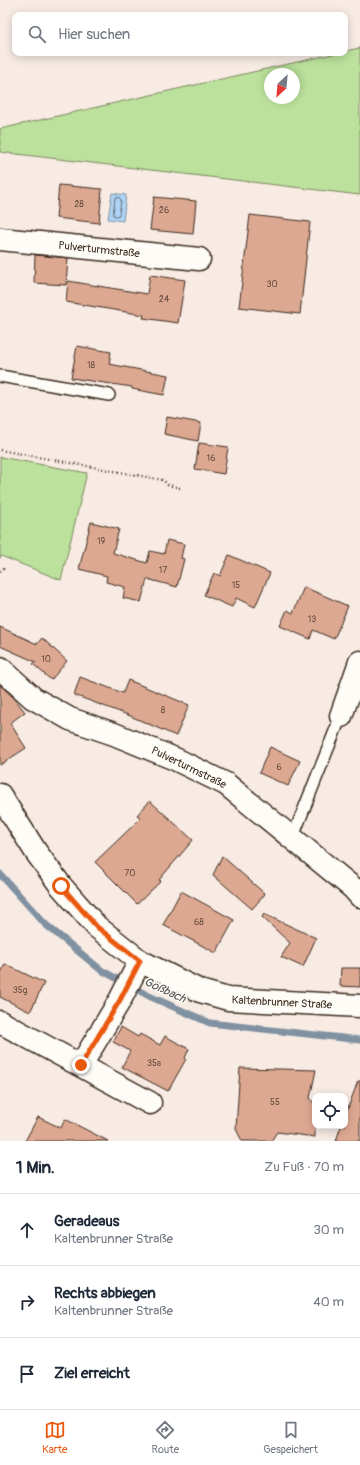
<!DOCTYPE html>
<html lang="de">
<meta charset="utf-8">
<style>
:root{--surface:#fff;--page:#f6f6f7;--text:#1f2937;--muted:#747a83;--line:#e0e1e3;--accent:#ea580c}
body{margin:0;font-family:Pangolin,sans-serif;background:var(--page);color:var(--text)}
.controls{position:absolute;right:12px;bottom:12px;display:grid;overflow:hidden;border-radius:8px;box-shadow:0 2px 10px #0003}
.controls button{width:36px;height:36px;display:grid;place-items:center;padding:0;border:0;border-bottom:1px solid var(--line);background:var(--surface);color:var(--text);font:20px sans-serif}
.compass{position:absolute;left:264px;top:68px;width:36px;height:36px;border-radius:50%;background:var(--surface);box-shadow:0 2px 10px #0003;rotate:206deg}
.stop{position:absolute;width:12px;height:12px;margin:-9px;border:3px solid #ea580c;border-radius:50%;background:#fff}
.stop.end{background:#ea580c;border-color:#fff;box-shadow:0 1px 4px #0008}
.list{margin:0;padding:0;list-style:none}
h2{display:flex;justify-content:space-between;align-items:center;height:52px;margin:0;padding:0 16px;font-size:17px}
h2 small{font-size:13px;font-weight:400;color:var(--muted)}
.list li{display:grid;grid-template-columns:26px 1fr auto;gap:12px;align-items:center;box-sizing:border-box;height:72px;padding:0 16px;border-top:1px solid var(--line)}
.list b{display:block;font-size:15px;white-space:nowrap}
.list p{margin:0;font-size:13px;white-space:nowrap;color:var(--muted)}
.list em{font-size:13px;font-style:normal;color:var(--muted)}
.icon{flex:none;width:22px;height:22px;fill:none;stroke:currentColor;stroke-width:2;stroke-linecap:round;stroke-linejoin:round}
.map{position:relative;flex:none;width:360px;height:1141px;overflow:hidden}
.search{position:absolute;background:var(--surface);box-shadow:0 2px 10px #0003;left:12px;right:12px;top:12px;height:44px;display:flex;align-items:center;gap:10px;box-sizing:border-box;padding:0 14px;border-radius:8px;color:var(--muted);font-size:15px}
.sheet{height:268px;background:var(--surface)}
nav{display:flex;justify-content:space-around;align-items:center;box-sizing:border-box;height:56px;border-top:1px solid var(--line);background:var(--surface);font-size:11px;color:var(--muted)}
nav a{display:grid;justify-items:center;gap:2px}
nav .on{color:var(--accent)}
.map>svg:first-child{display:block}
.green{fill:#bbe19c;stroke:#7b865d;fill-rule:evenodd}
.water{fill:#aed5f8;stroke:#8091a1}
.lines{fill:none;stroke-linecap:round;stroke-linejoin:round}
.shore{stroke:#696e75;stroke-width:1}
.stream{stroke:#8091a1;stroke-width:7}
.building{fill:#dda892;stroke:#3b2a1e}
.service-casing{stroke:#3b2a1e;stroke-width:14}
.minor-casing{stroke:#3b2a1e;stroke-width:25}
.path{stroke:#3b2a1e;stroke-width:2.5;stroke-dasharray:1 3;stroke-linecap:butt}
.service{stroke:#fdfcf7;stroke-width:11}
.minor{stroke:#fdfcf7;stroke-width:22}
.route{stroke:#ea580c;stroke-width:5}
.labels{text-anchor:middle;stroke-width:3;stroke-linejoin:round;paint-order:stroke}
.number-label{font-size:9px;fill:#644a3b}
.street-label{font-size:11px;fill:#3b2a1e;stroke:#fdfcf7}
.water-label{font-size:12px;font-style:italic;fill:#585554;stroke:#fdfcf7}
</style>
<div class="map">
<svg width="360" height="1141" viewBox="0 0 360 1141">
<rect width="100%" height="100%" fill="#f7ebe3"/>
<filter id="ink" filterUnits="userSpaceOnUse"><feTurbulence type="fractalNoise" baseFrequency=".025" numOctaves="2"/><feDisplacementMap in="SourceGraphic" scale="8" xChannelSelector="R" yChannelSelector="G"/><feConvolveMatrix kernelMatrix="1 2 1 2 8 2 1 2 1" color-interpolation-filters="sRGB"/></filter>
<g filter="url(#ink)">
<g class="green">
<path d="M360 48V195L0 152V129L337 53H345V51ZM270 74H294V98H270Z"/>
<path d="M0 457 87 473 61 580 1 556 0 558Z"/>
</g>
<path class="water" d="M112 193 126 195 123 221 108 219Z"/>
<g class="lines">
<path class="shore" d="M117 197 120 198 121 200 119 215 117 216H114L113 214 115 199Z"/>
<path class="stream" d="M0 874 45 924 101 970 149 996 210 1023 360 1040"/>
</g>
<g class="building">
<path d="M59 185 102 189 99 223 56 218Z"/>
<path d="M154 197 196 201 193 234 150 230Z"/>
<path d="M250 215 310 222 300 314 239 307Z"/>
<path d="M35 255 68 258 66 285 34 283Z"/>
<path d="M150 275 185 280 178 323 143 318 144 315 66 302 68 281 147 294Z"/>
<path d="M77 346 111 352 109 364 168 375 164 395 132 389V387L71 378Z"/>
<path d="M167 417 201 423 198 441 164 434Z"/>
<path d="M199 443 228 447 224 474 195 469Z"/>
<path d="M91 522 119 529 113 553 147 563 150 551 164 554 167 540 184 544 181 558 184 559 177 587 147 579 141 602 123 598 125 587 106 582 107 576 79 569Z"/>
<path d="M229 555 270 573 255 607 236 598 232 607 204 595 214 573 220 576Z"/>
<path d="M304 587 348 606 334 639 313 630 310 639 280 626 287 610 293 613Z"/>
<path d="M0 627 37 644 42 638 67 661 51 680 33 664 36 662 0 646Z"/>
<path d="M80 677 123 693 128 680 189 705 176 736 128 715 74 695Z"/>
<path d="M0 685 14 698 25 712 10 723 26 748 0 765Z"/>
<path d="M270 747 300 761 288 786 259 773Z"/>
<path d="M150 801 193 840 159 880 161 881 137 904 95 862 141 818 137 815Z"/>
<path d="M222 856 265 894 252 909 213 875Z"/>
<path d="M181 891 234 920 216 953 163 925Z"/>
<path d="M264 914 316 938 303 967 281 957 290 943 262 917Z"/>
<path d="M5 964 44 983 30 1012 0 997V975Z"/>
<path d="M341 968H360V987L340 986Z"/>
<path d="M121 1027 138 1037 140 1034 160 1045 165 1036 189 1049 185 1058 186 1059 168 1091 122 1067 130 1051 113 1042Z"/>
<path d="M240 1068 316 1070 310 1098 315 1105V1137L277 1132 271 1141H242L236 1129Z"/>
<path d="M358 1081H360V1141H336L341 1126H345V1116Z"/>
<path d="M38 1117 61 1128 65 1119 108 1141H25Z"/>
</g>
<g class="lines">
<defs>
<g id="service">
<path d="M0 376 109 395"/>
<path d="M292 839 341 716"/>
</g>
<g id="minor">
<path d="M0 239 199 259"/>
<path d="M0 668 33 698 70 719 114 734 175 759 226 784 353 888 360 896"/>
<path d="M341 716 360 662"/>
<path d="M0 795 36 852 61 886 97 927 140 961 200 991 228 999 360 1006"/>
<path d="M0 1022 150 1103"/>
<path d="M81 1065 120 1000 140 961"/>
</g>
</defs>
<use href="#service" class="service-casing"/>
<use href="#minor" class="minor-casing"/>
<g class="path">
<path d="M0 450 163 480 168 485 180 488"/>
<path d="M0 571 4 568"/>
</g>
<use href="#service" class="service"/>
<use href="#minor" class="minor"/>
</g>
</g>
<g class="lines" filter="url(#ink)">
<path class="route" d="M61 886 97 927 140 961 120 1000 81 1065"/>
</g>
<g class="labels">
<g class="number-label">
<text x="79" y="207">28</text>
<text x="164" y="213">26</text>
<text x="272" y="287">30</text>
<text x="164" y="302">24</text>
<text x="91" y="368">18</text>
<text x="211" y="461">16</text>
<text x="101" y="544">19</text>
<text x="163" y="573">17</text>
<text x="236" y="588">15</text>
<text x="312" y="622">13</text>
<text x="46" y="662">10</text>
<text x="163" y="713">8</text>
<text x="279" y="770">6</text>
<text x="130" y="876">70</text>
<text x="199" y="925">68</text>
<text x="20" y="993">35g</text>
<text x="154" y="1066">35a</text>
<text x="275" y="1105">55</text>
</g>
<g class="street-label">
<text transform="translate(99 249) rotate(6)" y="4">Pulverturmstraße</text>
<text transform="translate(189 767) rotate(26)" y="4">Pulverturmstraße</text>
<text transform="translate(282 1002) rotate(3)" y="4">Kaltenbrunner Straße</text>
</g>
<g class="water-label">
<text transform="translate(165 990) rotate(25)" y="4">Gößbach</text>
</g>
</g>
</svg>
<div class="controls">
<button><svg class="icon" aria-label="locate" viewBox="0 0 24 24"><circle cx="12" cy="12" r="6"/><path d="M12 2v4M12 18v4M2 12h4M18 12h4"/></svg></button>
</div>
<svg class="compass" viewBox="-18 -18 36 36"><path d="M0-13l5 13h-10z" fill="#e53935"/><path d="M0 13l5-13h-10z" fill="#747a83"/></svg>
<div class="stop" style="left:61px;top:886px"></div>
<div class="stop end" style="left:81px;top:1065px"></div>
<div class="search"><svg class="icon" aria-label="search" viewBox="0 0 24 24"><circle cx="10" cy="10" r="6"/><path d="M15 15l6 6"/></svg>Hier suchen</div>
</div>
<section class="sheet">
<h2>1 Min.<small>Zu Fuß · 70 m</small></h2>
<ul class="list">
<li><svg class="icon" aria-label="ahead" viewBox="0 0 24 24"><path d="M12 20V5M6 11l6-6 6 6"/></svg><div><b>Geradeaus</b><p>Kaltenbrunner Straße</p></div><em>30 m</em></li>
<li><svg class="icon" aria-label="right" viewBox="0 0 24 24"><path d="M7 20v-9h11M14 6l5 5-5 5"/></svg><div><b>Rechts abbiegen</b><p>Kaltenbrunner Straße</p></div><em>40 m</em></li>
<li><svg class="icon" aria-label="arrive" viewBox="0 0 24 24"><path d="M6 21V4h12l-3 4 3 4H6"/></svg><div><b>Ziel erreicht</b></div></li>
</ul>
</section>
<nav>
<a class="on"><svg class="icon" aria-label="map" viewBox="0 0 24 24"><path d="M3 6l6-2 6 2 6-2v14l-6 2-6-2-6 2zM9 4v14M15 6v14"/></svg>Karte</a>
<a><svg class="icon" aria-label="directions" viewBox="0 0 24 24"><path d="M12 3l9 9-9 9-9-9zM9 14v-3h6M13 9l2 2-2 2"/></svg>Route</a>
<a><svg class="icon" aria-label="saved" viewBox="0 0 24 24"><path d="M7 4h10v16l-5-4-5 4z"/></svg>Gespeichert</a>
</nav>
